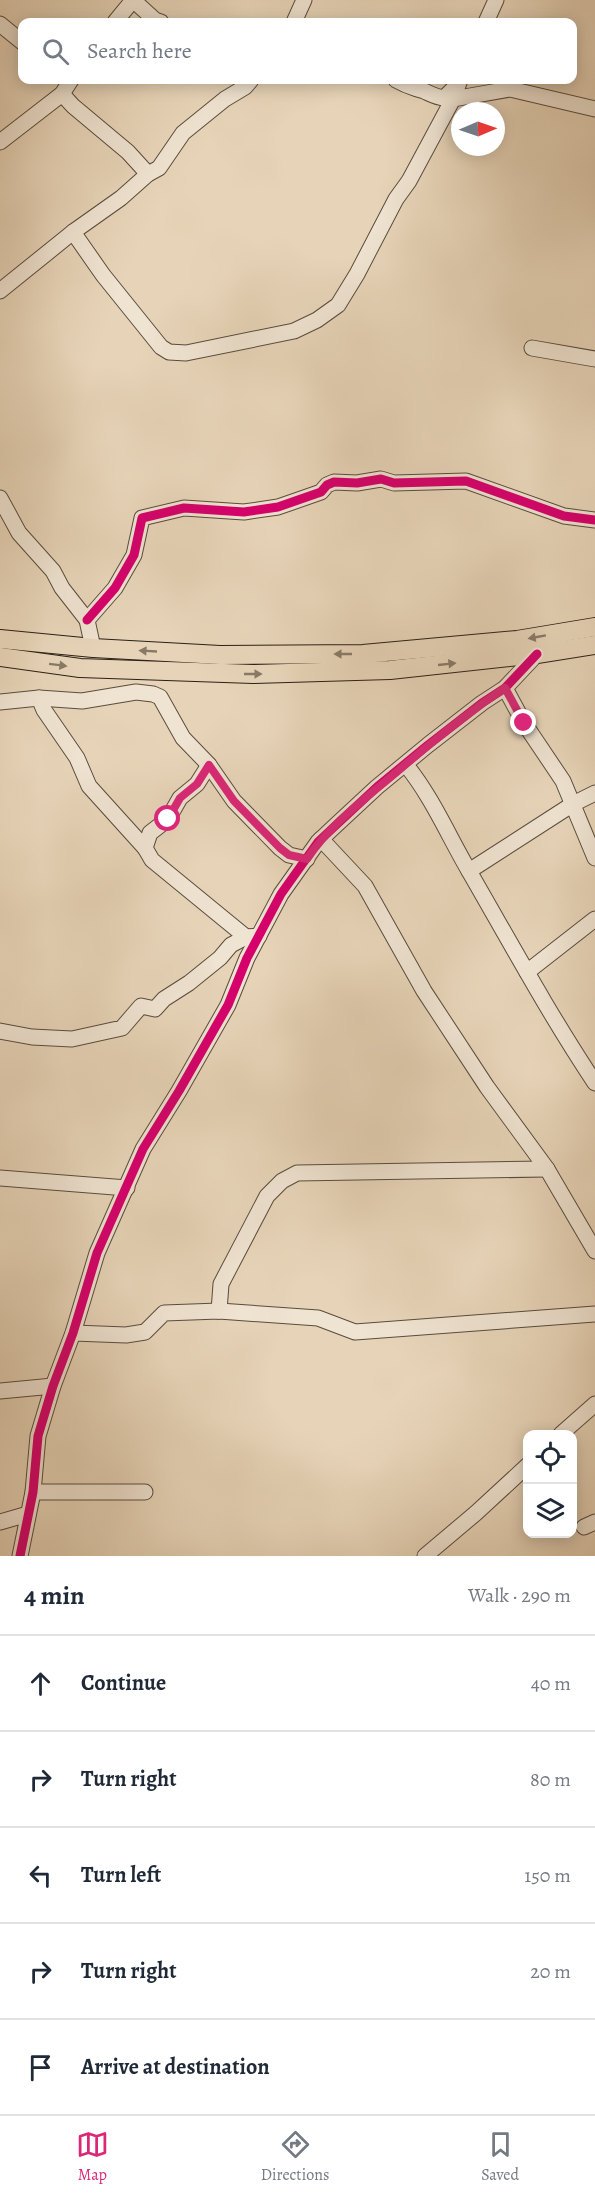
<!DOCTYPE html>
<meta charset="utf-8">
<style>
:root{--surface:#fff;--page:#f6f6f7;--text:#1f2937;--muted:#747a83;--line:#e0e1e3;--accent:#db2777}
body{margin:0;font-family:Alegreya,serif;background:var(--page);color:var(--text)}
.controls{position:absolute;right:18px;bottom:18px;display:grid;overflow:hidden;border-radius:12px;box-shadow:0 3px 15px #0003}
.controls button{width:54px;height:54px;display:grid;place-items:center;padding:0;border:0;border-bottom:2px solid var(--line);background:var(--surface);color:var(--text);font:30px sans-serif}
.compass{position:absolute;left:451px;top:102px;width:54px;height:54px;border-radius:50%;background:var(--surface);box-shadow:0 3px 15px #0003;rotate:88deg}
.stop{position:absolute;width:18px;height:18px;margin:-14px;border:4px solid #db2777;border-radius:50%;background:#fff}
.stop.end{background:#db2777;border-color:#fff;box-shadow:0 2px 6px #0008}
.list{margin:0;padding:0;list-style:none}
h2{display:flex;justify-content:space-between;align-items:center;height:78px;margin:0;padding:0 24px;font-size:26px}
h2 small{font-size:20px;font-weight:400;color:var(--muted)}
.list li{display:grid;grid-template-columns:39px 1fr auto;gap:18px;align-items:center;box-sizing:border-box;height:96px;padding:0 24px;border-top:2px solid var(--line)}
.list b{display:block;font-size:22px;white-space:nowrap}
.list em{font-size:20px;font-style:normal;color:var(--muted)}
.icon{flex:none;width:33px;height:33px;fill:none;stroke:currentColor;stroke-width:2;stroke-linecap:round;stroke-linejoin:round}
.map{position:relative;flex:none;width:595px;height:1556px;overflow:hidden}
.search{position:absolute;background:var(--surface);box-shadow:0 3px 15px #0003;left:18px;right:18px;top:18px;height:66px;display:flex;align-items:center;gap:15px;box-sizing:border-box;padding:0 21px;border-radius:12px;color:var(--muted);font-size:22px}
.sheet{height:558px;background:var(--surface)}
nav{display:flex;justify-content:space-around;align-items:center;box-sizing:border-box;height:84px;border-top:2px solid var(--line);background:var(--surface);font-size:16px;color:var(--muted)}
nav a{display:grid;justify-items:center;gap:3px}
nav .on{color:var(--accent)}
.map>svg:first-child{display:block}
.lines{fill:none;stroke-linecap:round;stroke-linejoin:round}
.minor-casing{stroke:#594c3e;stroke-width:17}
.major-casing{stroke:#2a1f16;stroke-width:20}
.minor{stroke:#efe3d1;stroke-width:15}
.major{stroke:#e7d4b8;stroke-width:18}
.cycleway-casing{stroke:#efe3d1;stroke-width:13}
.cycleway{stroke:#d6006c;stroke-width:9}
.oneway{fill:#887a67}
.route{stroke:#db2777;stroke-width:8}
</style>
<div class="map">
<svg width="595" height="1556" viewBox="0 0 595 1556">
<rect width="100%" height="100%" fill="#e7d4b8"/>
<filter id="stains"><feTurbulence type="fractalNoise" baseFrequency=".00333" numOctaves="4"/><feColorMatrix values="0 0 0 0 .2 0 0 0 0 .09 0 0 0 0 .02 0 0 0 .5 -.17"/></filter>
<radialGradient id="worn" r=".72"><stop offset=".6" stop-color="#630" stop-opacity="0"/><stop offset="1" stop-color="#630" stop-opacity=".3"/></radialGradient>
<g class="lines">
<defs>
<g id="minor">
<path d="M133 0 155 20 161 22"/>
<path d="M115 22 133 0"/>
<path d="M294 22 304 0"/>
<path d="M486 22 496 0"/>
<path d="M0 24 22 42"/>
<path d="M396 80C408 87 412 87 424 91 431 94 436 97 444 98L457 85"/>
<path d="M460 80 453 99 510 89 595 109"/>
<path d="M62 94 73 106 128 152 148 174"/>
<path d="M0 142 62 94 71 80"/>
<path d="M73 232 103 275 161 347 169 352 186 353 294 331 317 320 338 305 357 274 396 199 409 181 453 99"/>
<path d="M0 291 73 232 121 198 148 174 159 168 183 133 225 99 245 87 251 80"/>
<path d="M532 348 595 359"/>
<path d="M0 498 19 533 53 571 62 588 87 620 93 648"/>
<path d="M87 620 115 588 134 555 142 518 184 508 244 512 278 507 321 492 327 485 334 482 357 483 381 479 394 483 466 481 564 516 595 520"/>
<path d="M505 688 524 723 563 781 595 858"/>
<path d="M39 698 44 710 77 758 89 786 145 848"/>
<path d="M0 702 39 698 82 701 136 692 153 694 160 697 183 738 209 765 234 801 280 848 289 855 307 859"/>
<path d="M209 765 197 784 180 798 168 819 150 833 145 848 152 860 246 937"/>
<path d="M406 765C432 797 448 835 469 871 510 942 549 1014 595 1083"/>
<path d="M321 839 365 886 424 991 487 1087 547 1169 595 1251"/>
<path d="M469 871 573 804 595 793"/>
<path d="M527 972 595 919"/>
<path d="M0 1031 32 1037 72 1039 122 1028 141 1006 155 1009 164 999 189 983 220 958 231 945 246 937 259 936"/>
<path d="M0 1178 127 1188"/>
<path d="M219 1311 221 1284 267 1196 282 1181 297 1173 547 1169"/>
<path d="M73 1333 126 1335 145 1332 164 1313 219 1311 318 1318 355 1332 595 1314"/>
<path d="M0 1391 53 1386"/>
<path d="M561 1434 595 1404"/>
<path d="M33 1492H145"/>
<path d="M0 1522 28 1514"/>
<path d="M584 1527 595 1522"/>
<path d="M20 1556 33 1492 38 1436 53 1386 73 1333 97 1253 143 1149 179 1091 228 1005 247 958 281 894 318 842 335 826 377 787 428 745 482 703 505 688 537 654"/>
<path d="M425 1556 476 1513 528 1465"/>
</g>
<g id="major">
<path d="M0 639 93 648 220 655 363 654 517 640 595 627"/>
<path d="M0 657 80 668 253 674 390 670 537 654 595 645"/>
</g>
</defs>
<use href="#minor" class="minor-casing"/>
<use href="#major" class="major-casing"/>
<use href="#minor" class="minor"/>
<use href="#major" class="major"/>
<defs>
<g id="cycleway">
<path d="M87 620 115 588 134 555 142 518 184 508 244 512 278 507 321 492 327 485 334 482 357 483 381 479 394 483 466 481 564 516 595 520"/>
<path d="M20 1556 33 1492 38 1436 53 1386 73 1333 97 1253 143 1149 179 1091 228 1005 247 958 281 894 318 842 335 826 377 787 428 745 482 703 505 688 537 654"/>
</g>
</defs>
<use href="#cycleway" class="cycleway-casing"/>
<use href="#cycleway" class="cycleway"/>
</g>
<defs><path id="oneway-solid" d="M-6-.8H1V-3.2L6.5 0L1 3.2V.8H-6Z" transform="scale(1.5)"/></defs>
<g class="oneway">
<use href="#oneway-solid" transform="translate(537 637) rotate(170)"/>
<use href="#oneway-solid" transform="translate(148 651) rotate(-177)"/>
<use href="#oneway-solid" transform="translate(343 654) rotate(180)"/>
<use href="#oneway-solid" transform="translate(447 664) rotate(-6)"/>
<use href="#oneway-solid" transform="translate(58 665) rotate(7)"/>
<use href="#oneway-solid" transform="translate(253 674)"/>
</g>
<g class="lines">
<path class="route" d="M168 819 180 798 197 784 209 765 234 801 280 848 289 855 307 859C332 821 372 794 406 764 438 737 470 711 505 688L524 723"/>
</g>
<rect width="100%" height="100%" filter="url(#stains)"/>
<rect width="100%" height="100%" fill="url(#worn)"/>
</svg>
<div class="controls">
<button><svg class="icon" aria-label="locate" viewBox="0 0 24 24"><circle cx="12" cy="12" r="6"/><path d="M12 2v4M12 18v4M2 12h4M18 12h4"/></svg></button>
<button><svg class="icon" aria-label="layers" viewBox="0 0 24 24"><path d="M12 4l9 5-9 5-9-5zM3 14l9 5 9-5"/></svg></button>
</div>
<svg class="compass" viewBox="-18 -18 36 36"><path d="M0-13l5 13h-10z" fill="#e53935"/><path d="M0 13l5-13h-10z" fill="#747a83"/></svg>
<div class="stop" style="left:168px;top:819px"></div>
<div class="stop end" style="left:524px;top:723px"></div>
<div class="search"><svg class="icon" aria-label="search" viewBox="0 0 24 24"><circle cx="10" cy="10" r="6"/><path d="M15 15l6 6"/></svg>Search here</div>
</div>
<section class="sheet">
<h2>4 min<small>Walk · 290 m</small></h2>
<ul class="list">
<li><svg class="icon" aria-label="ahead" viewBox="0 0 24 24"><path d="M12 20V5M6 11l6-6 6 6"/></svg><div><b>Continue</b></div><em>40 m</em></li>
<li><svg class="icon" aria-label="right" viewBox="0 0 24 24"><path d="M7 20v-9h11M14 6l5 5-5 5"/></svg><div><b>Turn right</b></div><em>80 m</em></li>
<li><svg class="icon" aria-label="left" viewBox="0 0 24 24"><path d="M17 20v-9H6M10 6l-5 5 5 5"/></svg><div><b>Turn left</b></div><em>150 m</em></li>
<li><svg class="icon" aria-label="right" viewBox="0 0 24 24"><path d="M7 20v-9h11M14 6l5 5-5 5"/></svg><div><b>Turn right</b></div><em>20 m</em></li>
<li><svg class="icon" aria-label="arrive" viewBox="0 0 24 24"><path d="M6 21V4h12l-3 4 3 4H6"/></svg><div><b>Arrive at destination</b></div></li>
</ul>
</section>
<nav>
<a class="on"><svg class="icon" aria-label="map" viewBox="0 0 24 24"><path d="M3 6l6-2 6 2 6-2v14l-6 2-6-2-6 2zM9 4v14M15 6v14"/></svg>Map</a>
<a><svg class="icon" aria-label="directions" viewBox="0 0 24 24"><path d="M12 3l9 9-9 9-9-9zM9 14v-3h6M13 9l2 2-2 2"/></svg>Directions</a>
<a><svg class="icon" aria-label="saved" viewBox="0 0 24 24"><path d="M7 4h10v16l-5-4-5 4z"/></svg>Saved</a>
</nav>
